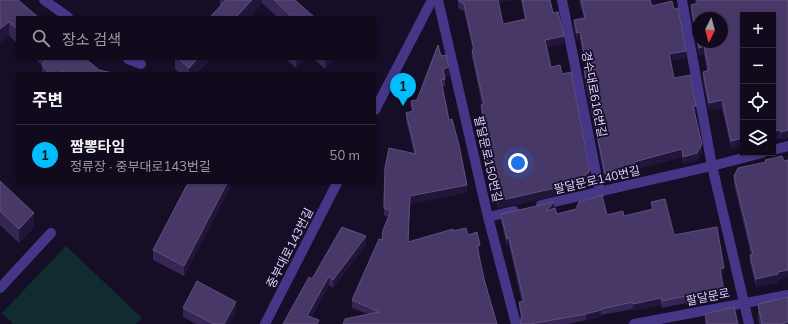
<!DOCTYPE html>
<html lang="ko">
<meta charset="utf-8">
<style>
:root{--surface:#100a1c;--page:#191325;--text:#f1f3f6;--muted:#9c9aa3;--line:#302b3b;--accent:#00bdfd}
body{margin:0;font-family:Mulish,"Noto Sans KR",sans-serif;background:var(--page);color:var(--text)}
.controls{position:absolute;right:12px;top:12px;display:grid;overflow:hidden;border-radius:0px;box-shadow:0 1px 3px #0004}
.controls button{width:36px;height:36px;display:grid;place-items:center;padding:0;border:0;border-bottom:1px solid var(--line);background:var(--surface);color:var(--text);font:20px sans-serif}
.compass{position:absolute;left:692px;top:12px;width:36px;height:36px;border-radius:50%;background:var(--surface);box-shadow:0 1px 3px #0004;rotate:186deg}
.you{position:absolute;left:518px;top:163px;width:14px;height:14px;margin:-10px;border:3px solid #fff;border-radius:50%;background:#1a73e8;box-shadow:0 0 0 6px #1a73e833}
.badge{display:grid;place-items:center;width:26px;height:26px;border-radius:50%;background:var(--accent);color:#111;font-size:13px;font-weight:700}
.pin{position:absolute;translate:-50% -33px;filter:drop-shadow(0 1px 2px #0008)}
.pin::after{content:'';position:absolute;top:21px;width:14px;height:12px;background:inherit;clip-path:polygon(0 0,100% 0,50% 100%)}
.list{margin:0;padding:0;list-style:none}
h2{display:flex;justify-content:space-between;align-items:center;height:52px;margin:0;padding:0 16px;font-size:17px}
h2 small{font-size:13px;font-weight:400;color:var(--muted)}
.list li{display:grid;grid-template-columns:26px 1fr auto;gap:12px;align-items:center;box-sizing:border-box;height:60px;padding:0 16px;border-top:1px solid var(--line)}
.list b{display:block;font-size:15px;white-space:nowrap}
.list p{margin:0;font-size:13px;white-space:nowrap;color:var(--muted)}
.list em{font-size:13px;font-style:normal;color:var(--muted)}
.icon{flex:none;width:22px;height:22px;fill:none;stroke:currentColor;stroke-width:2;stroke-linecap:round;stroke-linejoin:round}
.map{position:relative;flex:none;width:788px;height:324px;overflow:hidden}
.search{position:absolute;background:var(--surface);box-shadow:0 1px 3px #0004;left:16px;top:16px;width:360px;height:44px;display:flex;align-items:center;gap:10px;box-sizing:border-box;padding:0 14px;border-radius:0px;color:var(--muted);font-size:15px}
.panel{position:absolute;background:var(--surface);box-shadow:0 1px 3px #0004;left:16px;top:72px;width:360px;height:112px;border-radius:0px}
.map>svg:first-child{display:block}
.green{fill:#102c30}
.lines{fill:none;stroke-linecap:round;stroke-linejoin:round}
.minor{stroke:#463687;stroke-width:10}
.tertiary{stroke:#463687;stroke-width:10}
.wall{fill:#362655}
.shaded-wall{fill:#21153a}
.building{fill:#483867;stroke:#5f507f;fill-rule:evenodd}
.labels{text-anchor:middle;stroke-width:3.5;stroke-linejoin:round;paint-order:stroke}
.street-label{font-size:12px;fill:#ded2ff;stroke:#150e26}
</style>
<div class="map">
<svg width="788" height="324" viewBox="0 0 788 324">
<rect width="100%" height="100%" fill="#150e26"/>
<path class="green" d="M66 246 142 318 136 324H13L2 313Z"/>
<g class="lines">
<g class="minor">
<path d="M44 0 68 17"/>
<path d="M438 0 488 217 516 324"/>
<path d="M562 0 600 193"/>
<path d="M682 0 712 166 749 324"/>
<path d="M128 59 141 64"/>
<path d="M375 110 432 0"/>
<path d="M773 150 788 146"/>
<path d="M541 205 712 166 762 153"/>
<path d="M488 217 514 211"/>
<path d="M0 288 51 233"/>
<path d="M265 324 337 183"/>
</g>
<path class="tertiary" d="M634 324 788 295"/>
</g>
<g class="wall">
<path d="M0 0 17 17V43L9 36Z"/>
<path d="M220 0H295L314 17H277L262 3 250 17H210L220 7Z"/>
<path d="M458 0H513L498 3 503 24 525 20 521 0H550L553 13 564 43 546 47 551 67 590 178 578 189 551 197 498 208 484 155V148L488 147 481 112V105H482L472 57V50H473L464 11 458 8Z"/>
<path d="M579 0H650L652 6 686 58 671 61 674 78 696 113 695 114 702 152 697 161 683 164 682 157 636 169V174L605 181 584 76V69L586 68 580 40H577L574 28V20L584 18Z"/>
<path d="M695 0H788V138L781 139 780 138 773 139V15H743V146L731 148 722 108 709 110 703 80V72L707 71 704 54 699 55 691 13V5L696 4Z"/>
<path d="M441 56 449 75 445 76V86L442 87 449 120 467 192 410 204 408 242 453 231 468 235 480 252 478 253 484 279 497 324 368 314 352 308V300L382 240 388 217 384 215V202L414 153 406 120V113L412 112 411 101 417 100Z"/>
<path d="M36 59H86L99 70 113 73H42V65Z"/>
<path d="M175 59H210L197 73H179L175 69Z"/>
<path d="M286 59H305L296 68Z"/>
<path d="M314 59H334L325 69Z"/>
<path d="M765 160 784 161 788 160V277L778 280V282L756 287 750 263V255H751L734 184V176L765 162Z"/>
<path d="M0 181 34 227 19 243 0 225Z"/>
<path d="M230 183V188L184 276 153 260V250Z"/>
<path d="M651 202 674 235 724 274 721 275 724 298 687 306 686 303 662 308 661 305 633 311V309L601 315V317L568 324H520L521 319 519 309V302H522L509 245 507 246 501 221V214L554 208 557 214 607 215 624 216 652 210Z"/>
<path d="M366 245 333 288 329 285 311 318 319 324H283L312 279Z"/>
<path d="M758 304 788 324H759L758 317Z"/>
<path d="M183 308 236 312 229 324H196L183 317Z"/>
<path d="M705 314 738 324H705Z"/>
</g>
<g class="shaded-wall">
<path d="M252 0H262V3L250 17H236Z"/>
<path d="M497 0H513L497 4Z"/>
<path d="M9 22V36L0 44V29Z"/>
<path d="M580 32V40H577V33Z"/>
<path d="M564 36V43L545 48V40Z"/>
<path d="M704 46V54L699 55V48Z"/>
<path d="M686 51V58L669 62V54Z"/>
<path d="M197 59H210L197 73H189V68Z"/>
<path d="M296 59H305L296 68Z"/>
<path d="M325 59H334L325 69Z"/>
<path d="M449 67V75L443 76V69Z"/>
<path d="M722 100V108L709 110V103Z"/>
<path d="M693 106H696V113L693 114Z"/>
<path d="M780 130V138L773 139V131Z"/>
<path d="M788 130V138L781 139V132Z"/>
<path d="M743 138V146L731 148V141Z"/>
<path d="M702 144V152L697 161 683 164V157Z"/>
<path d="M682 149V157L636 169V174L605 181V174L634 162Z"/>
<path d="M590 171V178L578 189 551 197 498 208V201Z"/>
<path d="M227 183H230V188L184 276V266Z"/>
<path d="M467 185V192L410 204 408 249 410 196Z"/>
<path d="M554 202V209L546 211Z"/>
<path d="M34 213V227L19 243V229Z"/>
<path d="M366 236V245L333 288V280Z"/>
<path d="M509 238V245L507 246V239Z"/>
<path d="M480 245V252L477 253V246Z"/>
<path d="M724 268V274L720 276V269Z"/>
<path d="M788 270V277L778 280V282L756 287V279Z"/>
<path d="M329 276V285L307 324V316Z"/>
<path d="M724 291V298L687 306V299Z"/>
<path d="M661 298V305L633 311V304Z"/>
<path d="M236 302V312L229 324H224Z"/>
<path d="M601 310V317L586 321V314Z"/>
</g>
<g class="building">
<path d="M0 0H18L38 17H17V29L9 22 0 29Z"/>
<path d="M226 0H252L236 17H210Z"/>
<path d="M274 0H295L314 17H292Z"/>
<path d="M458 0H498L503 24 526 19 522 0H550L553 13 558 12 564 36 545 40 551 67 560 65 562 74 571 72 590 171 578 182 551 189 498 201 484 148 490 147 481 105 484 104 472 50 474 49 464 4Z"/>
<path d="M581 0H650L652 6 672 1 674 9 678 8 686 51 669 54 674 78 690 75 696 106H693L702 144 697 153 683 157 682 149 634 162 636 167 605 174 584 69 587 68 580 32 577 33 574 20 585 18Z"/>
<path d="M697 0H788V130L781 132 780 130 773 131V15H743V138L731 141 722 100 709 103 703 72 709 70 704 46 699 48 691 5 698 3ZM698 18H722V42H698Z"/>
<path d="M438 45 441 56 446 55 449 67 443 69 445 79 441 80 449 120 452 119 459 145 467 185 410 196 408 242 453 229V231L466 228 468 235 477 232 480 245 477 246 484 279 497 324H343L345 319 379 312 352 300 379 239 382 240 383 230 391 211 384 208V202L385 168 389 148 416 154 406 113 413 111 411 101 417 100Z"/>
<path d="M46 59H86L99 70 113 73H65L63 71 61 73H49L42 65Z"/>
<path d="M179 59H197L189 68Z"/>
<path d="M782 156 784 161 788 160V270L778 272V274L756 279 750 255 753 254 734 176 738 168 766 162 765 160Z"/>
<path d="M0 181 34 213 19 229 0 211Z"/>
<path d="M188 183H227L184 266 153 250Z"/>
<path d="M602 195 607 215 623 211 624 216 653 209 651 202 665 199 674 235 717 227 724 268 720 269 724 291 687 299 686 296 662 301 661 298 633 304V302L601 309V310L586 314 530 324H521L520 322 522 316 519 302 524 301 509 238 507 239 501 214 554 202 546 211 555 208 557 214 576 209 579 202Z"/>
<path d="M342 227 366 236 333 280 329 276 307 316 319 320 317 324H283L309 277 312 279Z"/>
<path d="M197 281 236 302 224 324H214L183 308Z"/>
<path d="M788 297V322L781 324H762L758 304Z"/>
<path d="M734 307 738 324H707L705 314Z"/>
</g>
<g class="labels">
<g class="street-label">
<text transform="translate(594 94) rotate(79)" y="4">경수대로616번길</text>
<text transform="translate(488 159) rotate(77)" y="4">팔달문로150번길</text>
<text transform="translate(597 180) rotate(-13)" y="4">팔달문로140번길</text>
<text transform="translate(290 248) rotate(-63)" y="4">중부대로143번길</text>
<text transform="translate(708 297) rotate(-11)" y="4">팔달문로</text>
</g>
</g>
</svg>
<div class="controls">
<button>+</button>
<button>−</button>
<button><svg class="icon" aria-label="locate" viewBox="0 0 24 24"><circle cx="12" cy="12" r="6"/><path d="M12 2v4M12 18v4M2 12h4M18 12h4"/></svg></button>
<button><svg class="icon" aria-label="layers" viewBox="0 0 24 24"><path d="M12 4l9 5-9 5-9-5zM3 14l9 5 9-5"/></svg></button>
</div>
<svg class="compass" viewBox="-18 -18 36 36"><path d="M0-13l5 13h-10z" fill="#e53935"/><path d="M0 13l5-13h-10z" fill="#9c9aa3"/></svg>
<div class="you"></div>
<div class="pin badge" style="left:403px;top:106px">1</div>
<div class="search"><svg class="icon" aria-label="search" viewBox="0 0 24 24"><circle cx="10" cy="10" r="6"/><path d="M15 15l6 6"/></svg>장소 검색</div>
<section class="panel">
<h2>주변<small></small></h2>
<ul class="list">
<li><span class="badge">1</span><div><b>짬뽕타임</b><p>정류장 · 중부대로143번길</p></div><em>50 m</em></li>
</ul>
</section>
</div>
